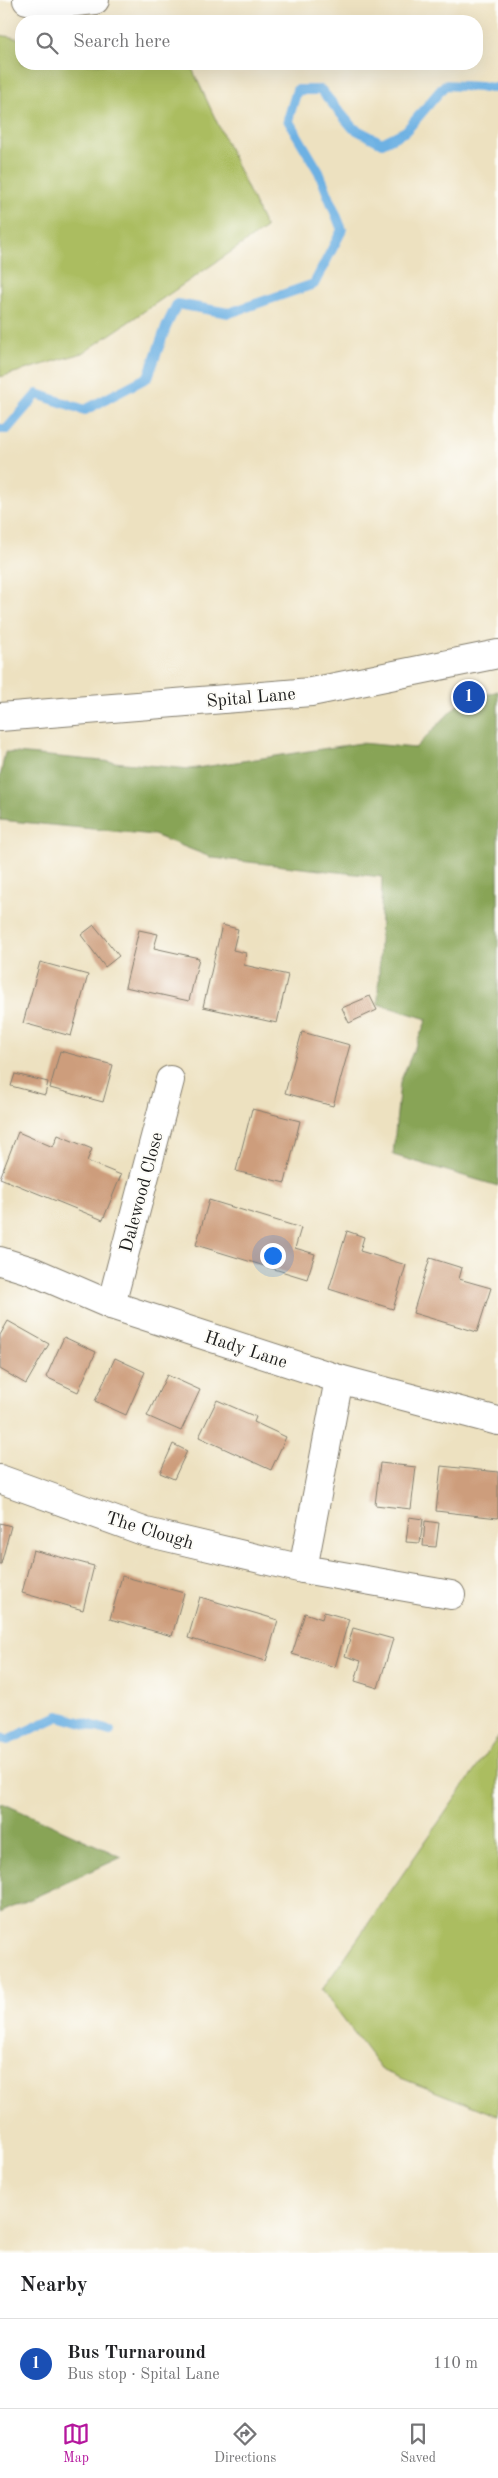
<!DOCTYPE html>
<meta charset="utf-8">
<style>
:root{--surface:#fff;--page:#f2f2f2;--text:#202124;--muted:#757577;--line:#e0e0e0;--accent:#b5179e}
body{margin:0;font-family:"Old Standard TT",serif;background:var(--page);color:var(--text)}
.you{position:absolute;left:272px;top:1255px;width:18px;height:18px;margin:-12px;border:4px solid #fff;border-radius:50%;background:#1a73e8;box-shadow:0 0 0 8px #1a73e833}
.badge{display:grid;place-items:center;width:32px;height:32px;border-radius:50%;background:var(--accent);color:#fff;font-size:16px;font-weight:700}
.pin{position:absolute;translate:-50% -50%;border:2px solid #fff;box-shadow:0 1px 5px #0006}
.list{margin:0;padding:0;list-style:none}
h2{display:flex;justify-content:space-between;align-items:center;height:65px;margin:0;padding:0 20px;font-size:21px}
h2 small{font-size:16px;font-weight:400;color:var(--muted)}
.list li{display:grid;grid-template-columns:32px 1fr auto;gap:15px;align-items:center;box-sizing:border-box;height:90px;padding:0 20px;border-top:1px solid var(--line)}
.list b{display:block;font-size:19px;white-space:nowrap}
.list p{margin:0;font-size:16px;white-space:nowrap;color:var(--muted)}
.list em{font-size:16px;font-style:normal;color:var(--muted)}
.icon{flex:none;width:28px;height:28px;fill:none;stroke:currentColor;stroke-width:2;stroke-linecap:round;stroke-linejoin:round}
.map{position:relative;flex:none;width:498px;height:2253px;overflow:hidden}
.search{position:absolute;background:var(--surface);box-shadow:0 5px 20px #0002;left:15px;right:15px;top:15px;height:55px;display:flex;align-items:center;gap:12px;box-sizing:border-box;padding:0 18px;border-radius:20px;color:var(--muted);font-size:19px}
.sheet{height:155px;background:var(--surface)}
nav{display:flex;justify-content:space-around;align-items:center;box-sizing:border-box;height:70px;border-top:1px solid var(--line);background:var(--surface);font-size:14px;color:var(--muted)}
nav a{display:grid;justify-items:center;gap:2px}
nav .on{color:var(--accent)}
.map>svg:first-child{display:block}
.green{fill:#abbd61;stroke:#646c3e}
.forest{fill:#88a457;stroke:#52603a}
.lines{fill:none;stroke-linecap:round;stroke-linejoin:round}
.stream{stroke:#6db1e3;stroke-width:10}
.building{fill:#cd9d7b}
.street-casing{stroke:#847e6e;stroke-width:30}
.secondary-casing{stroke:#847e6e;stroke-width:30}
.street{stroke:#fff;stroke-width:28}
.secondary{stroke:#fff;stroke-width:28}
.labels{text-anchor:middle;stroke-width:4;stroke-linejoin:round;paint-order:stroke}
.street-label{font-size:18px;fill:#1c1c1c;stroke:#fdfcf7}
</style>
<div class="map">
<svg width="498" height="2253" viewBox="0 0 498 2253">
<rect width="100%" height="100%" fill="#fdfcf7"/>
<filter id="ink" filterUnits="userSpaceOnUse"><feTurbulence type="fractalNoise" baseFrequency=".02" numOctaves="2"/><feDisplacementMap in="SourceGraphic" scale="10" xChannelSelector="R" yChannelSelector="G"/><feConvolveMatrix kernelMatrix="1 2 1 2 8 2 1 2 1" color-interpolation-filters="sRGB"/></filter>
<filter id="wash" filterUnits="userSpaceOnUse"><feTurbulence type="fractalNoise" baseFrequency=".0096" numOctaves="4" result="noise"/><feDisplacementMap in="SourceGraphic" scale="20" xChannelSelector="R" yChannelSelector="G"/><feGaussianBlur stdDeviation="1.12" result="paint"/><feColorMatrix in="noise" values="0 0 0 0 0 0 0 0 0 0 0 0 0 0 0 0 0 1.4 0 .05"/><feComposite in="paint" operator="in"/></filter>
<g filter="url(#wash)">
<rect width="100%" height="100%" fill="#ede1c0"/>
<g class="green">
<path d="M0 35 21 39V64H190L266 228 83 353 0 377Z"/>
<path d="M498 1737V2116L383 2071 322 1990Z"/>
</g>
<g class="forest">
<path d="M498 691V1186L393 1155 400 1082 427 1019 378 1004 382 877 213 858 154 835 0 820V778L5 752 190 769 361 743 415 748 459 703Z"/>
<path d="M0 1802 122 1857 0 1913Z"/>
</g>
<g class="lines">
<g class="stream">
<path d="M0 429H7L37 394 85 410 148 377 166 327 177 304 229 313 314 284 342 230 319 172 288 120 297 90H321L353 128 382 143 406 131 445 85 498 88"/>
<path d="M0 1738 8 1740 59 1716 110 1731"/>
</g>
</g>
<g id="blocks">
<g class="building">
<path d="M94 925 119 956 105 967 81 935Z"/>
<path d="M222 925 238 929 233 950 246 953 244 965 288 975 277 1023 203 1007Z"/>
<path d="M139 930 158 934 154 948 199 958 189 1001 125 987Z"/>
<path d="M40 962 88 975 71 1036 23 1023Z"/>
<path d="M370 996 377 1010 349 1023 342 1008Z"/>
<path d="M302 1032 350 1045 333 1106 285 1093Z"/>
<path d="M60 1051 113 1065 103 1102 50 1088Z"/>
<path d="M15 1074 48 1082 45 1095 11 1086Z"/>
<path d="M252 1109 300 1121 285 1183 236 1171Z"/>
<path d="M18 1132 53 1147 58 1135 92 1149 87 1161 121 1175 103 1220 0 1178Z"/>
<path d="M209 1200 301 1228 295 1248 315 1254 307 1279 196 1245Z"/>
<path d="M347 1231 364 1237 360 1251 406 1265 393 1309 329 1289Z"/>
<path d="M430 1258 462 1268 459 1279 491 1288 477 1332 413 1313Z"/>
<path d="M8 1321 49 1344 26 1384 0 1369V1335Z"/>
<path d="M64 1337 96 1352 78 1392 46 1377Z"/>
<path d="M115 1358 145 1372 126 1415 95 1401Z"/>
<path d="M167 1375 200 1390 181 1431 147 1416Z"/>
<path d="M217 1400 256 1417 254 1422 286 1437 271 1470 199 1437Z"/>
<path d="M173 1444 187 1451 174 1479 160 1473Z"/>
<path d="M380 1463 416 1467 411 1509 375 1505Z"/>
<path d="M441 1466 498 1472V1518L436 1511Z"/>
<path d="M409 1517 423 1519 420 1543 406 1542Z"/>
<path d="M425 1521 439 1523 436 1547 423 1546Z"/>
<path d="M0 1523 11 1526 1 1564H0Z"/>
<path d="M33 1550 94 1566 83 1610 22 1593Z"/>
<path d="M122 1576 184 1593 172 1636 110 1619Z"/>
<path d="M200 1597 278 1620 266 1661 188 1638Z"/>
<path d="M324 1612 349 1619 335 1667 292 1654 305 1613 322 1619Z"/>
<path d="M353 1628 393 1639 378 1688 355 1681 361 1661 345 1656Z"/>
</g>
</g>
</g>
<g filter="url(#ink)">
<use href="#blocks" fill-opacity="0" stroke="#847e6e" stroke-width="1"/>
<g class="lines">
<defs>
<g id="street">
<path d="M27 0 47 5 95 0"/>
<path d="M111 1305 170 1080"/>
<path d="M0 1479 146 1532 303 1569 451 1595"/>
<path d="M303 1569 339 1379"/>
</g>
<g id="secondary">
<path d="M0 717 311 692 498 654"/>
<path d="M0 1261 32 1271 111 1305 339 1379 498 1421"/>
</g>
</defs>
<use href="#street" class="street-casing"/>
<use href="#secondary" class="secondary-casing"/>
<use href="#street" class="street"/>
<use href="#secondary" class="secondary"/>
</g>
</g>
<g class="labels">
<g class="street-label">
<text transform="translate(251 697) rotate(-5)" y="6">Spital Lane</text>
<text transform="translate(141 1192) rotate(-75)" y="6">Dalewood Close</text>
<text transform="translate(246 1349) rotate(18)" y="6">Hady Lane</text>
<text transform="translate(150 1530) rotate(17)" y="6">The Clough</text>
</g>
</g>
</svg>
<div class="you"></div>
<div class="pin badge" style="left:469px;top:697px;background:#1a4fb4">1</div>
<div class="search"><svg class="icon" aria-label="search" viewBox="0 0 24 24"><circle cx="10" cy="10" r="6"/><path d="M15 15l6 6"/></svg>Search here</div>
</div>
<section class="sheet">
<h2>Nearby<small></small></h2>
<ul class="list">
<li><span class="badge" style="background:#1a4fb4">1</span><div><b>Bus Turnaround</b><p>Bus stop · Spital Lane</p></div><em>110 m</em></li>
</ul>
</section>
<nav>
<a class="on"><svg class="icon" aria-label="map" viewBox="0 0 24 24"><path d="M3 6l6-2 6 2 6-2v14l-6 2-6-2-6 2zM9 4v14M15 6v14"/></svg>Map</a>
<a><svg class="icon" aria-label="directions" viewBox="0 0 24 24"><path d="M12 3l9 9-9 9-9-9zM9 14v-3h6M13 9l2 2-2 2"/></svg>Directions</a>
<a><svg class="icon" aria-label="saved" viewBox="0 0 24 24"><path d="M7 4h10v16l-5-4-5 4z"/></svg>Saved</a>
</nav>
